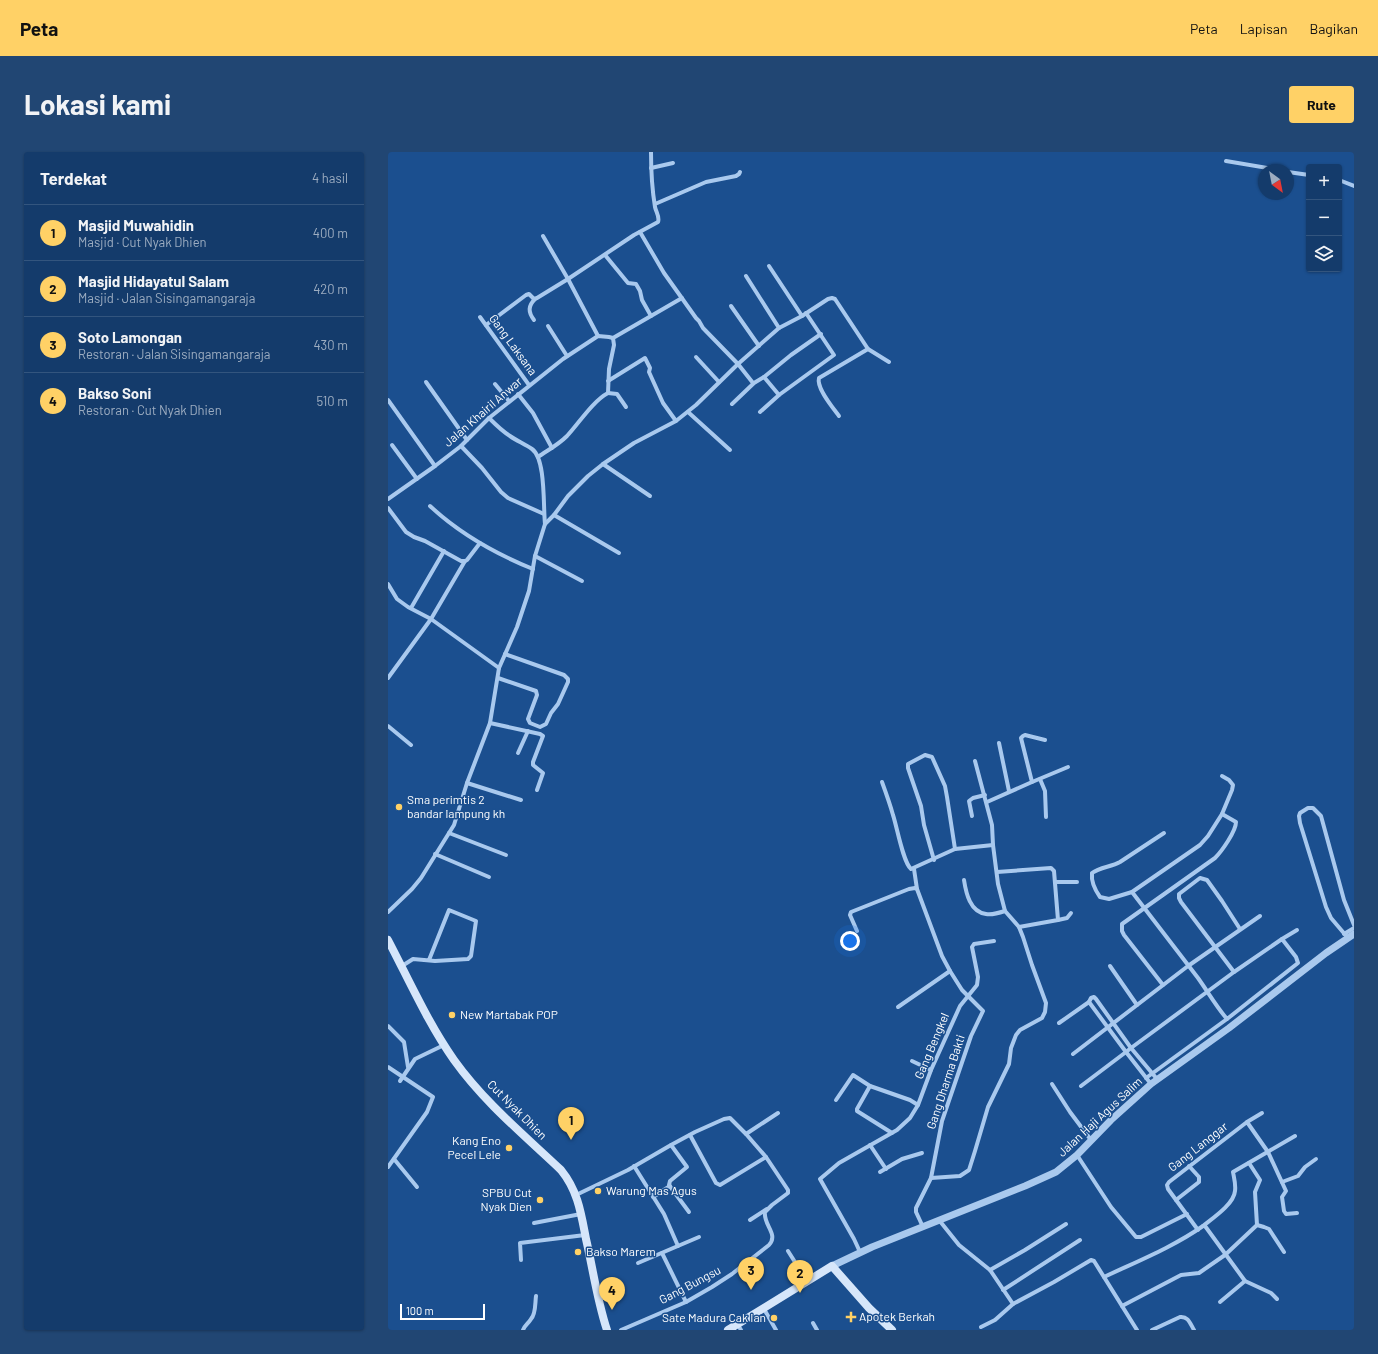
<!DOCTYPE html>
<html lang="id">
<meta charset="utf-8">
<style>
:root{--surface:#143b6b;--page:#214673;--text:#f1f3f6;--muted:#9dadc1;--line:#33557e;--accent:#ffd166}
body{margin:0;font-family:Barlow,sans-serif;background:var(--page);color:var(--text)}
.controls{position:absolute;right:12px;top:12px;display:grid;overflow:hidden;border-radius:4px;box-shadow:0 1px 3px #0004}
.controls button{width:36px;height:36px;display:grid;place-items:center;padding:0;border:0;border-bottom:1px solid var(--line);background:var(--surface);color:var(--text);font:20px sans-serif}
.compass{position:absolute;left:870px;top:12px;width:36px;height:36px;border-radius:50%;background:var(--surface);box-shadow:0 1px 3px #0004;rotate:148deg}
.scale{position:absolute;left:12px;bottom:10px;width:85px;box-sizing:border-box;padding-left:4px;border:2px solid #fff;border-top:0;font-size:11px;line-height:14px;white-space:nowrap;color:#fff;-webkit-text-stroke:3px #1b4f8f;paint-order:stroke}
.you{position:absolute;left:462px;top:789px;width:14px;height:14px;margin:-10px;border:3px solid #fff;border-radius:50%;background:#1a73e8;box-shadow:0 0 0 6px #1a73e833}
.badge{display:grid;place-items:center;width:26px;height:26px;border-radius:50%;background:var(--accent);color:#111;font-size:13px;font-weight:700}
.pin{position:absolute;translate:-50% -33px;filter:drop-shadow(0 1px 2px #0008)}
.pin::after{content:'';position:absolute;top:21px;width:14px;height:12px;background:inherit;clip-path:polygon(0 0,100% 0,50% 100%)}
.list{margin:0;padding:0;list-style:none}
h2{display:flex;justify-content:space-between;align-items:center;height:52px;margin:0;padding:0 16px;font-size:17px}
h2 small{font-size:13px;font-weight:400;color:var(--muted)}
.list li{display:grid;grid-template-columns:26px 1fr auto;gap:12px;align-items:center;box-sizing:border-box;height:56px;padding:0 16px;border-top:1px solid var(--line)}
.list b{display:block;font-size:15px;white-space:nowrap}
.list p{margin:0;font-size:13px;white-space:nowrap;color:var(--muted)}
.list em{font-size:13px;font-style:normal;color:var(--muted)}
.icon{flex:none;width:22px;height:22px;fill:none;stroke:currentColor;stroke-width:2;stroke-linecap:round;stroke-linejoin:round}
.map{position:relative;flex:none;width:966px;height:1178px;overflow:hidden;border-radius:4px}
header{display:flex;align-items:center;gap:24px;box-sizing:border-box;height:56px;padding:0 20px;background:var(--accent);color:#111}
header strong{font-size:19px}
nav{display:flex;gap:22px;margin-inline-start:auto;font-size:14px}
.intro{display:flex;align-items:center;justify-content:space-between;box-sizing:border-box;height:96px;padding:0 24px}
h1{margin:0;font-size:28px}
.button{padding:10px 18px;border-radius:4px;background:var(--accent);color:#111;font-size:14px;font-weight:700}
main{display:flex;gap:24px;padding:0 24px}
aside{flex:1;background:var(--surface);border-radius:4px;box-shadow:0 1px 3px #0004}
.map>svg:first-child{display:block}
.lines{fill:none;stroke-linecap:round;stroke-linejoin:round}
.minor{stroke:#a9c9ee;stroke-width:4}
.tertiary{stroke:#a9c9ee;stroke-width:7}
.secondary{stroke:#d6e6fa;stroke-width:8}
.poi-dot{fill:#ffd166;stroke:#1b4f8f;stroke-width:1.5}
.labels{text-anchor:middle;stroke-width:3;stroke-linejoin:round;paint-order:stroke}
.street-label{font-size:12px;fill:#fff;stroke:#1b4f8f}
.poi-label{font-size:12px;fill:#fff;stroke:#1b4f8f;text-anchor:start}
</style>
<header>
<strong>Peta</strong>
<nav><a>Peta</a><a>Lapisan</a><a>Bagikan</a></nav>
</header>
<div class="intro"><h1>Lokasi kami</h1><a class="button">Rute</a></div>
<main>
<aside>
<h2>Terdekat<small>4 hasil</small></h2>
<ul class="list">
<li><span class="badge">1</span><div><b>Masjid Muwahidin</b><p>Masjid · Cut Nyak Dhien</p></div><em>400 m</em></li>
<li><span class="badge">2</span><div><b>Masjid Hidayatul Salam</b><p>Masjid · Jalan Sisingamangaraja</p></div><em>420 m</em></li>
<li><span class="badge">3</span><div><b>Soto Lamongan</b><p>Restoran · Jalan Sisingamangaraja</p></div><em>430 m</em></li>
<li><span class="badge">4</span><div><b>Bakso Soni</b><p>Restoran · Cut Nyak Dhien</p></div><em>510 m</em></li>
</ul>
</aside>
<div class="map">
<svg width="966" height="1178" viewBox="0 0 966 1178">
<rect width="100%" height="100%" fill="#1b4f8f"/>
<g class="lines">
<g class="minor">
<path d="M838 9 891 18"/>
<path d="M263 16 285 11"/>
<path d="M900 20 921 23"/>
<path d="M951 28 966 34"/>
<path d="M267 52 318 30 348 24 351 22 352 20"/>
<path d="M252 80 276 121 308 166 311 169 315 176 350 212 365 231"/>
<path d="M155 84 180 127 210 184"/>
<path d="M217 103 240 131 248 132 252 139 254 148 263 164"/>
<path d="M381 114 414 164"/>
<path d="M358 124 391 176"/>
<path d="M343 154 371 194"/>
<path d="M92 165 141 233"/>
<path d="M146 168C140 160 140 154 147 147"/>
<path d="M98 173 138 143 141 142 146 147 149 146 180 127 246 83 270 70C272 65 268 60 267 55 264 37 263 19 263 0"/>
<path d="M160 174 179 204"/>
<path d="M225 186 294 146"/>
<path d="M308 205 331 230"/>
<path d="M376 225 391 243 446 203 418 161"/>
<path d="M220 229 257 206 262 216 261 220 275 251 288 269"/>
<path d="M38 230 79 288"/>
<path d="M107 232 121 249"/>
<path d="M220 241 229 242 238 255"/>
<path d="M130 242 145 261 164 296"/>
<path d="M0 248 47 314"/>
<path d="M344 252 366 231 376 225 403 203 433 182"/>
<path d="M300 260 342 298"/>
<path d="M372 260 391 243"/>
<path d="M451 264C445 256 428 236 431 226L480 197"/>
<path d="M101 266C107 272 114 279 122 284 129 289 137 292 144 297 158 307 155 354 157 372"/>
<path d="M4 293 29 327"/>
<path d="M73 294 94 316 113 340 120 346 156 362"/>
<path d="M150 305C160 298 170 293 179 284 191 271 205 249 220 241L221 217 226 193 225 186"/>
<path d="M215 312 262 344"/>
<path d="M0 347 47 314 73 294 101 266 175 207 210 184 221 185 225 186"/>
<path d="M42 354C71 381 108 402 145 417"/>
<path d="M0 356 18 380 26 385 37 389 73 409H77L79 408 92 391"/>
<path d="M166 363 231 401"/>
<path d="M147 404 194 429"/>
<path d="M0 432 9 447 20 455 43 467 111 516"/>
<path d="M23 456 56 399"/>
<path d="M0 526 43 467 77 409"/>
<path d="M110 526 148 539 149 543 140 567 142 571 152 575 158 572 163 561 170 552 180 530V527L176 523 117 502"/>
<path d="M102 571 152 582 155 584 145 610V613L155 621 149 638"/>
<path d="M0 574 23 593"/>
<path d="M611 591 621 639"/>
<path d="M130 601 140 579"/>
<path d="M652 627 657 639 658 665"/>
<path d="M494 630C498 641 502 652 505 663 509 675 515 710 523 717L567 697 605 693"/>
<path d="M644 630 680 615"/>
<path d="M79 631 133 648"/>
<path d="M599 650 644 630 633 586 635 584 637 583 657 588"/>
<path d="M834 662 844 638 845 633 841 628 834 624"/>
<path d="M584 664 581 649 585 646 597 643"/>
<path d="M61 681 118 703"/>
<path d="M47 702 101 725"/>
<path d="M546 708 536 673 533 654 520 616V612L537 603 544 605 557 634 559 645 567 697"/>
<path d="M526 717 529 737"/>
<path d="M609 720 663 716 666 719 670 768 631 775"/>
<path d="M576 728C578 741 582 760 598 762 604 763 611 761 617 759"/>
<path d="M667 730H689"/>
<path d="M0 760 24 737 33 726 66 673 79 631 102 571 111 516 129 475 141 439 147 404 157 372 166 363 180 344 200 324 215 312 246 291 288 269 308 253 350 212 391 176 414 164 440 147 444 146 447 147 480 197 501 210"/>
<path d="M670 768 679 766 683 761"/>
<path d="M469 779 462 763 463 760 521 737 527 736 529 737 554 804 562 819 574 838 595 859 583 884 554 969 543 1026 528 1056V1060L535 1075"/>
<path d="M956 782 966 776"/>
<path d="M960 786 943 766 938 755 912 671 911 664 912 661 920 656H925L933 664 956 748 966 773"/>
<path d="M894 787 909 778"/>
<path d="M14 814 25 807 47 809 80 807 83 804 88 769 61 758 41 808"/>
<path d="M722 814 749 853"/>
<path d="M846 820 793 750 791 746V742L812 726 819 728 834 749 852 777"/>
<path d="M775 833 736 783 734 779V772L827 706C834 699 848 679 848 670L834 662 820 684 812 693 744 740 721 747 712 745C707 738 703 730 704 721 712 715 723 715 732 710L776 681"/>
<path d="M510 855 562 819"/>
<path d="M671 871 701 850"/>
<path d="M0 874 16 890 20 915"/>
<path d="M685 902 800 814 872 764"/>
<path d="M524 909 543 918"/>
<path d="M0 915 45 945 39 960 0 1015"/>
<path d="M758 926 839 867"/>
<path d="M12 929 27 907 56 893"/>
<path d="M664 932 682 960 703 988"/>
<path d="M763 932 738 900 701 850 703 846 706 845 708 847 743 896 769 927"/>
<path d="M693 934 738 900 743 896 846 820 894 787 908 805 910 811 839 867C828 854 820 840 810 826 788 797 766 769 744 740"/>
<path d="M448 948 465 923 482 934"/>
<path d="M859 970 874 961"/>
<path d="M504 981 469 959V957L482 934 522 948 530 953"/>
<path d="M358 982 390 961"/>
<path d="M302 983 328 1031 332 1033 378 1005"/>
<path d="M283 993 299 1015 282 1029 281 1033 301 1060"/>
<path d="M482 993 498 1017"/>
<path d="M689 1003 723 1055 748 1085H753L799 1062"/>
<path d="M6 1007 29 1035"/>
<path d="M246 1014 276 1062 290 1094"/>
<path d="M492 1020 514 1007 534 1001"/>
<path d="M543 1026 572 1024 581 1018 587 999 600 955 621 912 623 896 628 883 632 878 654 866 657 860 658 851 644 813 635 785 631 775 617 759 610 732 605 693 604 673 587 609"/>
<path d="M894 1030 910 1024 917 1015 928 1007"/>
<path d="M188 1043 240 1018 283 993 307 980 336 967 342 966 358 982 378 1005 400 1038V1041L384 1053 377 1060C375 1073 391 1082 381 1093L344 1122 324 1135 298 1150 233 1178"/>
<path d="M265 1045 282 1034"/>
<path d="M788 1048 811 1030V1025L801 1014"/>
<path d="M362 1068 379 1057"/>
<path d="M551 1068 571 1093 602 1118 625 1152"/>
<path d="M146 1071 193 1062"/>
<path d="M869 1073 876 1075 881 1077 896 1100"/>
<path d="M815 1074C825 1066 846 1052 847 1039 848 1032 846 1026 845 1020L907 984"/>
<path d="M810 1078 780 1037 779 1033 781 1030 859 970 880 1000 898 1039 894 1045 896 1059 898 1062 909 1061"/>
<path d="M400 1099 419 1129"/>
<path d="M472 1100 466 1087 432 1027 451 1011 509 978 522 966 530 953 543 918 572 854 589 833 590 825 584 795 586 792 606 789"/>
<path d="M274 1101 298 1150"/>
<path d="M133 1108 132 1091 197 1083"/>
<path d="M250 1111 311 1085"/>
<path d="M602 1118 637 1098 678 1072"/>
<path d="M716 1125C750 1109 785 1095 815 1074H817L857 1129 883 1141 889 1147"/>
<path d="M615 1138 692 1088"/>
<path d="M832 1150 857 1129"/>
<path d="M734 1154 793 1123 811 1121 837 1103 869 1073 867 1040 872 1028 861 1011"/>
<path d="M376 1157 388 1178"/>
<path d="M425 1171 429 1178"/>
<path d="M350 1173 353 1178"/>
<path d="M593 1175 607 1168 625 1152 666 1130 703 1108 706 1109 749 1178"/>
<path d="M135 1178C137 1173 140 1172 143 1167 148 1162 147 1151 148 1144"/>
<path d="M764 1178 792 1165C800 1164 802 1171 806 1178"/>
</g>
<path class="tertiary" d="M444 1114 484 1095 637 1034 668 1020 689 1003 723 968 763 932 841 876 938 801 966 782"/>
<g class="secondary">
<path d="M0 788C21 828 40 871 66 908 96 950 136 983 173 1018 190 1039 193 1061 198 1087 205 1117 209 1148 219 1178"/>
<path d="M340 1178 444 1114 481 1156 504 1178"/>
</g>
</g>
<g class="poi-dot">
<circle cx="11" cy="655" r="4"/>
<circle cx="64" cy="863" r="4"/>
<circle cx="121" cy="996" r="4"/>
<circle cx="210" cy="1039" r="4"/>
<circle cx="152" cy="1048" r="4"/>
<circle cx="190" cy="1100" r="4"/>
<path d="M461 1159h4v4h4v4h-4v4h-4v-4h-4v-4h4z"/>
<circle cx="386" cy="1166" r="4"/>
</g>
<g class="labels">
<g class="street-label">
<text transform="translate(125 193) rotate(54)" y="4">Gang Laksana</text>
<text transform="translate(95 260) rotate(-41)" y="4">Jalan Khairil Anwar</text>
<text transform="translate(544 894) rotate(-67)" y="4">Gang Bengkel</text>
<text transform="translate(558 930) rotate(-72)" y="4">Gang Dharma Bakti</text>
<text transform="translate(129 958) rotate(45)" y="4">Cut Nyak Dhien</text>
<text transform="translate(712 965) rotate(-43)" y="4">Jalan Haji Agus Salim</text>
<text transform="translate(810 995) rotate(-38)" y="4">Gang Langgar</text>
<text transform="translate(302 1133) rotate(-28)" y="4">Gang Bungsu</text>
</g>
<g class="poi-label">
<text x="19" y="652">Sma perimtis 2<tspan x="19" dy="14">bandar lampung kh</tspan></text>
<text x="72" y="867">New Martabak POP</text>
<text x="113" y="993" text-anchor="end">Kang Eno<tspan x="113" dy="14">Pecel Lele</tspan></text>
<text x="218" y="1043">Warung Mas Agus</text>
<text x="144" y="1045" text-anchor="end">SPBU Cut<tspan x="144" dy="14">Nyak Dien</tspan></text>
<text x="198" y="1104">Bakso Marem</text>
<text x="471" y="1169">Apotek Berkah</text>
<text x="378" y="1170" text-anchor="end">Sate Madura Cak Ian</text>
</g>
</g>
</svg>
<div class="controls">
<button>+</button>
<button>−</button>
<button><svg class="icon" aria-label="layers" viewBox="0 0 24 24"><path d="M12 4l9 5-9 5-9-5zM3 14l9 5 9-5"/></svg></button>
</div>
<svg class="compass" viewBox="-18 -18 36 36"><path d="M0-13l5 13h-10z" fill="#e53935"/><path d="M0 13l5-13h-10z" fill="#9dadc1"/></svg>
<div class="scale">100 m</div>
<div class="you"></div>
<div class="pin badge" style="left:183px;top:988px">1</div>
<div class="pin badge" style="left:412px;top:1141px">2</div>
<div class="pin badge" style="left:363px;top:1138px">3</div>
<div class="pin badge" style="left:224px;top:1158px">4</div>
</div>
</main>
